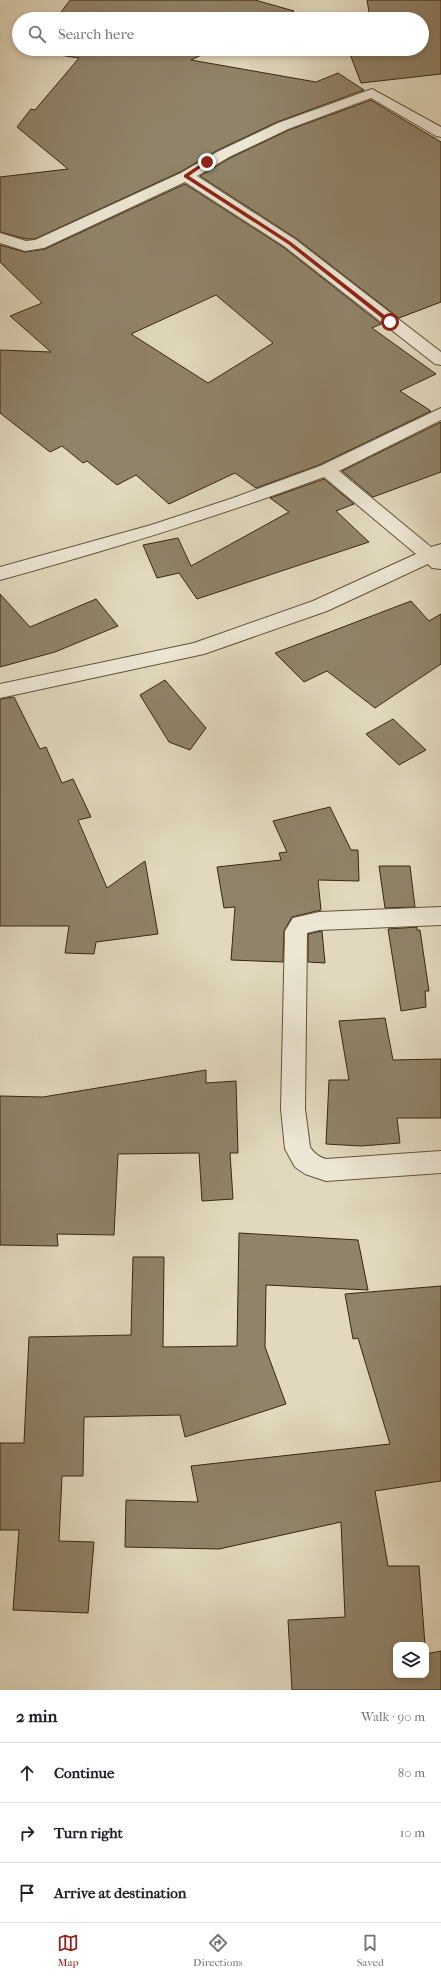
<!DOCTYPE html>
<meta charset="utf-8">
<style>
:root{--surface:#fff;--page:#f6f6f6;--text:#202124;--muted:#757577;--line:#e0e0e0;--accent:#8f2418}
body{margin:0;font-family:"IM FELL French Canon",serif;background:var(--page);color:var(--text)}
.controls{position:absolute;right:12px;bottom:12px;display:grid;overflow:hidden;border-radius:8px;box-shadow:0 2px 6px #0003}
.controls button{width:36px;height:36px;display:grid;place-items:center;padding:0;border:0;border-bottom:1px solid var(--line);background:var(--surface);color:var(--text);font:20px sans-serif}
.stop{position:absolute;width:12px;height:12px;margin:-9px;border:3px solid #8f2418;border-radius:50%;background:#fff}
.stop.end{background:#8f2418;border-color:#fff;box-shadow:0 1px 4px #0008}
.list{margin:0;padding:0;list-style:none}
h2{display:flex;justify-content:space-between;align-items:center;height:52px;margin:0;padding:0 16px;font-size:17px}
h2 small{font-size:13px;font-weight:400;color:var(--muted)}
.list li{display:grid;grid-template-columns:26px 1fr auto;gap:12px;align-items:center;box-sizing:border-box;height:60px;padding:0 16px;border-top:1px solid var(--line)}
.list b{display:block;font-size:15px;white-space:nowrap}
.list em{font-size:13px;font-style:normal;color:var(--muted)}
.icon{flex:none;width:22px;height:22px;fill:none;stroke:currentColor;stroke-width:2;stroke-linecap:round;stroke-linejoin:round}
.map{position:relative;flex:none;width:441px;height:1690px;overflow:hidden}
.search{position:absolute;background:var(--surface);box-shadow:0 2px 6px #0003;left:12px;right:12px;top:12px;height:44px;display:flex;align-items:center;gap:10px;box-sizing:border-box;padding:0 14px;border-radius:22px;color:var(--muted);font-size:15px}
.sheet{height:232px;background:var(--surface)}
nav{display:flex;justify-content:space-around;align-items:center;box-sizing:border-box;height:56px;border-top:1px solid var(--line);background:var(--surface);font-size:11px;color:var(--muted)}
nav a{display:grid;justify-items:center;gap:2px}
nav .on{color:var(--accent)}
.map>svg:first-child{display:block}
.building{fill:#908369;stroke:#39270f;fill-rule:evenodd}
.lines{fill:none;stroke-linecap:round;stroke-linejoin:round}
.street-casing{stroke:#63533a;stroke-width:2}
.street{fill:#ece6d4;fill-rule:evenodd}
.route{fill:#8f2418}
</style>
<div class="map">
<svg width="441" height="1690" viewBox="0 0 441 1690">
<rect width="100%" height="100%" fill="#e1d8bd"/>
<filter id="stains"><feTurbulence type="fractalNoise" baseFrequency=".005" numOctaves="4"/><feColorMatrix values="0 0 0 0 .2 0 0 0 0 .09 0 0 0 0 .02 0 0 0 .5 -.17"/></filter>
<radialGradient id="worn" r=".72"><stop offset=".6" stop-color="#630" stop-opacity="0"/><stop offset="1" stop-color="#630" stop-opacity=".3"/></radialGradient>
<g class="building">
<path d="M70 0H255L294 11 278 19H56Z"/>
<path d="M367 0H441V74L361 83 348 49H422V19H337L336 15 370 18Z"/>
<path d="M34 49H214L191 60 316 82 338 73 364 90 277 122 218 150 180 172 35 239H26L0 232V177L68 169 17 127 31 109 35 110 79 58 32 51Z"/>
<path d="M371 100 441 142V302L399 318 297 239 200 176 230 158 289 130Z"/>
<path d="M185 184 283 247 381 324 372 328 436 374 400 391 431 411 319 465 256 488 235 473 169 504 136 475 117 485 87 461 83 463 62 446 50 452 0 413V350L51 352 10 316 42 303 0 262V245L25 252 45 249ZM216 295 273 343 208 383 131 334Z"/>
<path d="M441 422V472L373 497 342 471Z"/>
<path d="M324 479 354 504 336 511 369 542 197 599 179 573 157 578 143 545 178 538 191 566 289 512 270 498Z"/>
<path d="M0 594 30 627 96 599 118 626 55 652 0 667Z"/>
<path d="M411 601 429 621 441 614V664L375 708 327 671 304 682 275 653Z"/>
<path d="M165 680 206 728 190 750 169 742 140 695Z"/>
<path d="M14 697 40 749 46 747 62 783 73 779 91 817 78 820 107 888 145 861 158 934 96 942 94 954 65 953 69 926H0V699Z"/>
<path d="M393 719 426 750 399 765 366 734Z"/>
<path d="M330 807 351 850H358L359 881 318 880 321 910 292 917 284 931 283 962 231 960 235 907 224 908 217 867 281 860 279 853 287 852 273 821Z"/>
<path d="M379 866H410L415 907 385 908Z"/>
<path d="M417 927V930H420L429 991H425L426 1007 401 1011 388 929Z"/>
<path d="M322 931 325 963 308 962V934Z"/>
<path d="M385 1018 393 1060 441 1059V1118H397L400 1143 361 1146 326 1144 329 1080H349L339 1021Z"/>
<path d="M206 1070V1083L236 1081 238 1153H230L233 1199 202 1201 199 1153 118 1154 114 1235 57 1234 58 1246 0 1245V1096L43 1097Z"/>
<path d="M239 1233 358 1240 368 1290 266 1285 265 1347 286 1404 185 1437 180 1415 84 1417 83 1476H62L59 1541 94 1542 88 1613 13 1610 19 1530H0V1443H24L29 1337 131 1335 133 1257H164L163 1347 237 1346Z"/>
<path d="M441 1286V1481L375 1491 388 1566H419L425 1645H396V1675H426V1654L441 1651V1690H292L288 1620 345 1617 341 1522 219 1549 125 1547 126 1500 198 1502 191 1466 390 1444 358 1338 353 1339 345 1294Z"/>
</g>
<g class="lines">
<defs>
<g id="street">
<path d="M372 89 441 127V137L436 136 371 98 288 129 229 157 197 176 296 240 441 352V365L435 364 284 246 185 182 44 248 25 251 0 243V233L26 241 35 240 181 173 219 151 278 123Z"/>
<path d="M441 408V420L339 471 431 547 441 544V569L432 568 428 564 327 611 204 654 0 698V684L194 643 313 601 416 554 324 477C217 517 109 550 0 580V567L151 525 233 498 320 466Z"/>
<path d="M441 907V925L319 930 307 933 305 1109 310 1147C314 1153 319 1157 326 1159L441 1151V1173L326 1181 305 1174 295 1167 285 1149 281 1109 285 931 293 918 319 912Z"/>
</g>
</defs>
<use href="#street" class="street-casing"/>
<use href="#street" class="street"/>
</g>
<path class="route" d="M205 161 209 162 189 176 291 242 392 321V323H388L288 244 184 177V175Z"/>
<rect width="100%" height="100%" filter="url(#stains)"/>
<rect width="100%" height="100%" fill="url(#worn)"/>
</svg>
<div class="controls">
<button><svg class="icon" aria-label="layers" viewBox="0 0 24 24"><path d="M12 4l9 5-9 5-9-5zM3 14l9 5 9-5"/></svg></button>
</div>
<div class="stop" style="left:390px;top:322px"></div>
<div class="stop end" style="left:207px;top:162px"></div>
<div class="search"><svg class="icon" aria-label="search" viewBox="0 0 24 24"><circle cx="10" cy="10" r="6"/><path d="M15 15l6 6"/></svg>Search here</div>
</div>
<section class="sheet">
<h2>2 min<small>Walk · 90 m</small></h2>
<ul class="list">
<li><svg class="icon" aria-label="ahead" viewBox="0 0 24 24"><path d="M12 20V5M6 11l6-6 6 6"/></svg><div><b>Continue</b></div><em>80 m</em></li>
<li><svg class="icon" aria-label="right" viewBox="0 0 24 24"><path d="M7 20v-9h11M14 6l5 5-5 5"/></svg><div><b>Turn right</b></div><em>10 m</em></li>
<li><svg class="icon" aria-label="arrive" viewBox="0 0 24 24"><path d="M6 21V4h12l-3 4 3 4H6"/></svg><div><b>Arrive at destination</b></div></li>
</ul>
</section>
<nav>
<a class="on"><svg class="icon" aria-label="map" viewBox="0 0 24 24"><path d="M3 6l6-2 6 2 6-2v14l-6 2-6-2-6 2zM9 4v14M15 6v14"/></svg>Map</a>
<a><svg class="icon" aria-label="directions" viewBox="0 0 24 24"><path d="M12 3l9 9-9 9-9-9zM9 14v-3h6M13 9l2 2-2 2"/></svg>Directions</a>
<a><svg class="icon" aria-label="saved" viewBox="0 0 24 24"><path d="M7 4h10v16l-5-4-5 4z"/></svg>Saved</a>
</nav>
